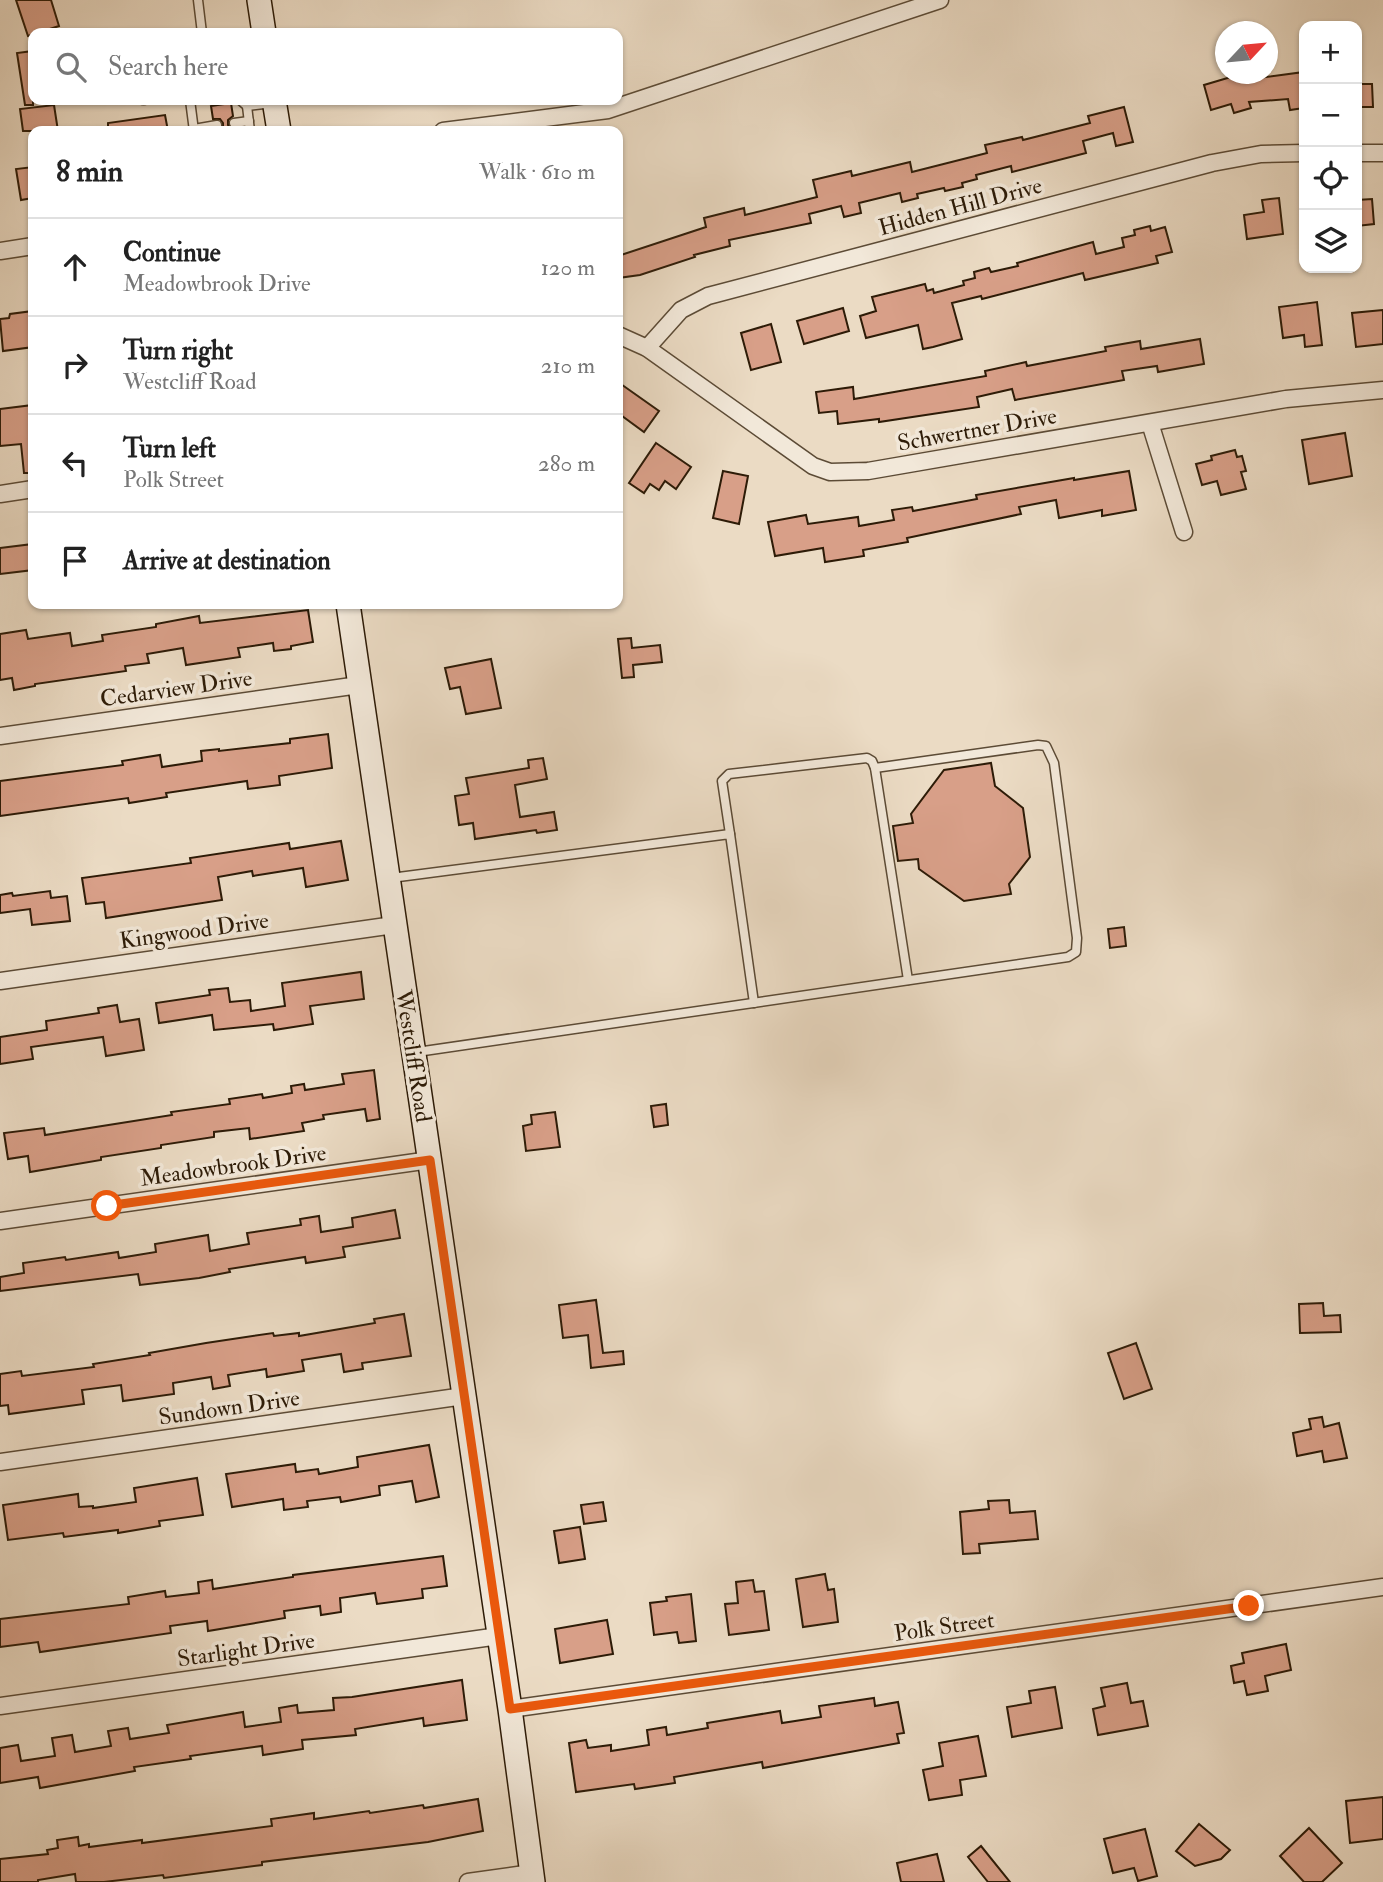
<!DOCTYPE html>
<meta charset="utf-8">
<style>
:root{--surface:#fff;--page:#f2f2f2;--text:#222;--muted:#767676;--line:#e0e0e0}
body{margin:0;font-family:"IM FELL Double Pica",serif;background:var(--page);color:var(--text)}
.controls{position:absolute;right:21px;top:21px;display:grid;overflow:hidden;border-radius:14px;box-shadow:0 2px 5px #0004}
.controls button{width:63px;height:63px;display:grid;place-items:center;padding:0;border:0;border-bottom:2px solid var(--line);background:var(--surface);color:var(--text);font:35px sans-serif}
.compass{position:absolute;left:1215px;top:21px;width:63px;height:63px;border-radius:50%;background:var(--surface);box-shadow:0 2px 5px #0004;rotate:64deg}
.stop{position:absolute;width:21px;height:21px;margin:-16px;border:5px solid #ea580c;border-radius:50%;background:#fff}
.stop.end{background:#ea580c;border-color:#fff;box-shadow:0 2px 7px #0008}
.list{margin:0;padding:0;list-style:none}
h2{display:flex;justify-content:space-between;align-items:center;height:91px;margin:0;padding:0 28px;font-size:30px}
h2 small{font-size:23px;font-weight:400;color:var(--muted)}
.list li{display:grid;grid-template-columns:46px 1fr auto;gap:21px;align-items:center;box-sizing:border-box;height:98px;padding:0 28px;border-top:2px solid var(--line)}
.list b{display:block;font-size:26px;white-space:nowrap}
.list p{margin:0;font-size:23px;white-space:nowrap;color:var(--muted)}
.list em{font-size:23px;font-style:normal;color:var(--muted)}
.icon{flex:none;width:38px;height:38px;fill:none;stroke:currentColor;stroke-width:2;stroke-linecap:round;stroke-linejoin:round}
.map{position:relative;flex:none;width:1383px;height:1882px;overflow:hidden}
.search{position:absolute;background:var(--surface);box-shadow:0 2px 5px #0004;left:28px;top:28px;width:595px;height:77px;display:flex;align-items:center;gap:18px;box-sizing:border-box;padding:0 24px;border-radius:14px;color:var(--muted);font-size:26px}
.panel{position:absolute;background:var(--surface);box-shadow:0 2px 5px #0004;left:28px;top:126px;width:595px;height:483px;border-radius:14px}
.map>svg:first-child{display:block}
.building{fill:#d89f88;stroke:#2d1b07;stroke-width:2}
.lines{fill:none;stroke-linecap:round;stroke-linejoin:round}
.lane-casing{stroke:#5c4b36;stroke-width:11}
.street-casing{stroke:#5c4b36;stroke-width:19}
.secondary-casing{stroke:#2d1b07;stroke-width:26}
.lane{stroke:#f2e8d9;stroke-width:8}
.street{stroke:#f2e8d9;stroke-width:16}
.secondary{stroke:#f2e8d9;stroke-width:23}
.route{stroke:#ea580c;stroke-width:9}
.labels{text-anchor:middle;stroke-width:7;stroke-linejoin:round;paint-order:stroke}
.street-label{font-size:23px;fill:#2d1b07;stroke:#f2e8d9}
</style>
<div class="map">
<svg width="1383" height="1882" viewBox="0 0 1383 1882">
<rect width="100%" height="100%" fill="#ebdbc4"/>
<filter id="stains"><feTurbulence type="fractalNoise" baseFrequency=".00286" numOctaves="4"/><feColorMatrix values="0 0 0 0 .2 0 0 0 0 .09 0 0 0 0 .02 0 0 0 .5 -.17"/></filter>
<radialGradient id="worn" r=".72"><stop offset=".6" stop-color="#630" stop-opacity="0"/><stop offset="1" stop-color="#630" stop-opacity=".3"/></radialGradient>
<g class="building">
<path d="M16 0H51L59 26 28 36Z"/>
<path d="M33 51V105H25L17 53Z"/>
<path d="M1304 72V108L1290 110 1288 99 1249 102 1251 108 1234 113 1231 104 1211 110 1204 85 1241 74 1243 80Z"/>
<path d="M1357 84H1372L1373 107H1357Z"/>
<path d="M231 103 233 116 228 120V125L236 131H219L223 128V123L220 119H213L211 106Z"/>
<path d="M54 105 58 131H23L20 109Z"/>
<path d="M1124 107 1133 142 1116 146 1113 133 1083 141 1086 153 1012 172 1011 166 976 175 977 179 962 183 963 187 945 191 944 188 917 194 918 198 902 202 900 193 859 203 861 213 844 217 841 206 809 214 811 223 729 240 730 246 694 255 695 257 640 275 618 278V256L706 227 704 218 744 208 745 215 817 197 813 180 851 171 852 176 910 162 912 172 987 153 985 145 1022 137 1023 140 1090 123 1088 116Z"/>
<path d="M165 115 168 131H108V123Z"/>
<path d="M33 167V198L21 200 16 169Z"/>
<path d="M1279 198 1283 234 1247 239 1244 215 1264 212 1262 200Z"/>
<path d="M1372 199 1374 224 1357 226V200Z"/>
<path d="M1150 226 1151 231 1165 227 1172 252 1156 256 1158 263 1085 280 1083 273 982 299 981 296 952 303 962 339 933 347 923 349 918 325 866 338 860 316 876 311 872 297 925 284 927 291 933 289 934 293 964 285 963 281 975 278 974 272 989 268 991 272 1018 266 1017 263 1093 242 1096 254 1124 247 1122 238 1135 235 1134 230Z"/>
<path d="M1317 302 1322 345 1305 347 1304 335 1283 338 1279 307Z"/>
<path d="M843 308 849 331 804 344 797 321Z"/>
<path d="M1383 310V344L1356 347 1352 313Z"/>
<path d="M33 311V347L3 351 0 319 9 318 10 314Z"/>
<path d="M771 324 781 362 751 370 741 333Z"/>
<path d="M1200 339 1204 364 1158 372 1157 366 1122 371 1124 380 1015 400 1012 389 977 397 979 407 879 422V419L838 424 837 411 819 413 816 392 853 387 854 399 986 376 985 371 1026 362 1027 366 1106 351 1105 347 1140 341 1141 349Z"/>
<path d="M618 382 659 411 644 432 618 413Z"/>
<path d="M33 405V473H24L21 444 0 446V409Z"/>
<path d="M1345 433 1352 476 1309 484 1302 440Z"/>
<path d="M656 443 691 467 676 489 665 481 659 490 650 484 644 493 629 483Z"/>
<path d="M1235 450 1237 457 1242 456 1246 471 1241 472 1246 489 1221 495 1217 481 1202 485 1196 464 1212 460 1211 456Z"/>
<path d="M723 471 748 476 739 524 713 518Z"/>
<path d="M1129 471 1136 510 1102 516V510L1059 518 1056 500 1019 507 1021 514 907 538 908 542 863 550 864 556 825 562 823 548 775 556 768 522 806 515 808 524 858 517 859 526 894 520 892 510 912 507 913 511 977 499 976 495 1074 478V480Z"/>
<path d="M33 544V570L0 574V548Z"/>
<path d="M308 610 313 642 291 646V649L274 651 273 643 238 648 240 657 186 665 183 648 147 654 149 663 125 666 126 671 35 684V686L14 690 12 678 0 680V634L26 630 28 639 70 633 72 646 103 641 102 635 156 627V624L199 616 200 623Z"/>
<path d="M631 638 632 648 660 645 662 662 633 665 634 677 622 678 618 639Z"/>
<path d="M491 659 501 708 466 714 460 687 450 689 445 668Z"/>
<path d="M328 734 332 768 279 776 280 785 248 789 247 781 166 793 167 797 129 803 128 798 0 816V781L123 765 122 761 160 755 162 767 202 761 201 751 219 749V751L290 743V739Z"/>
<path d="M543 758 547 779 515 785 520 817 554 812 557 830 537 833 536 830 475 839 473 823 459 825 455 796 469 794 466 778 529 768 528 760Z"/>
<path d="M991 763 995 786 1023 808 1030 857 1009 884 1011 894 964 901 919 869 918 859 898 861 893 826 913 823 911 814 944 770Z"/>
<path d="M341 841 348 880 306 887 303 868 253 876 252 871 218 877 222 900 106 918 104 902 86 904 82 878 191 863 190 858 289 843 290 849Z"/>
<path d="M50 891 51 898 67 896 70 921 32 925 30 909 0 913V895L12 893 13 896Z"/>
<path d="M1124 927 1126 946 1110 948 1108 929Z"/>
<path d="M361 972 364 999 310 1006 313 1024 274 1030 273 1024 214 1030 212 1015 159 1023 156 1003 210 995 209 990 228 988 230 1002 250 1000 251 1011 285 1006 282 983Z"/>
<path d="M117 1005 120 1022 139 1019 144 1050 106 1056 103 1037 31 1047 33 1059 0 1064V1037L47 1030 46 1021 99 1013 98 1008Z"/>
<path d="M374 1070 380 1119 367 1121 365 1109 323 1115 324 1119 302 1123 304 1131 250 1139 249 1128 214 1132V1137L161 1145V1148L101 1157V1160L30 1172 28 1156 8 1159 4 1133 44 1128 45 1135 172 1115 171 1112 230 1104 229 1099 262 1094 263 1098 292 1093 291 1086 304 1084 305 1090 344 1084 342 1074Z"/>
<path d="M666 1104 668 1125 654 1127 651 1106Z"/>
<path d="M555 1112 560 1147 526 1151 523 1126 532 1124 531 1115Z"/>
<path d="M395 1210 400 1238 343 1247 345 1257 306 1263 305 1257 229 1269 230 1272 199 1278 140 1285 138 1274 0 1291V1277L24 1273 23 1263 65 1257 66 1260 118 1252 119 1258 156 1252 155 1244 208 1235 210 1251 249 1244 247 1233 301 1225 300 1219 319 1216 321 1232 353 1227 352 1218Z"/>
<path d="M596 1300 603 1353 623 1351 624 1364 591 1368 588 1335 563 1338 559 1305Z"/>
<path d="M1323 1303 1324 1316 1340 1315 1341 1332 1300 1333 1299 1304Z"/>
<path d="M404 1314 411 1356 362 1363 363 1369 344 1372 341 1354 302 1360 304 1371 267 1377 266 1369 228 1375 230 1386 213 1389 211 1377 173 1383 174 1394 123 1401 121 1385 82 1390 84 1404 9 1414 8 1405 0 1406V1374L21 1371 22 1376 94 1367 93 1364 150 1355 149 1353 206 1343 273 1333 274 1336 299 1333V1336L375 1323 374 1319Z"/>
<path d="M1136 1343 1152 1389 1124 1399 1108 1353Z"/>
<path d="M1322 1417 1324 1427 1339 1423 1347 1458 1324 1462 1322 1451 1297 1456 1293 1433 1311 1429 1309 1419Z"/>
<path d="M429 1445 439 1497 416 1502 412 1481 379 1486 380 1495 341 1502 340 1497 307 1501 308 1507 284 1510 283 1499 232 1507 226 1474 295 1464 296 1472 318 1469 319 1474 358 1467 357 1457Z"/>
<path d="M197 1478 203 1515 159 1521 160 1526 118 1533V1530L64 1537 63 1533 8 1540 3 1505 78 1494 79 1507 93 1506V1508L136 1502 134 1488Z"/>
<path d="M1009 1500 1010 1513 1035 1511 1038 1539 979 1544 980 1553 963 1554 960 1512 989 1509 988 1501Z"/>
<path d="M603 1502 606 1521 584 1524 581 1505Z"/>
<path d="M580 1527 585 1559 559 1563 554 1531Z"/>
<path d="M443 1556 447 1586 422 1589 423 1598 377 1604 375 1593 340 1598 341 1612 321 1615 320 1606 284 1611 285 1618 208 1631 207 1621 170 1626 171 1633 40 1652 38 1642 0 1647V1619L129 1604 128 1597 165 1591 166 1597 199 1593 198 1582 212 1580 213 1589 293 1577V1575Z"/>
<path d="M825 1574 828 1590 834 1589 838 1622 803 1627 796 1579Z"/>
<path d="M753 1580 755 1592 764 1591 769 1630 729 1635 725 1604 738 1603 736 1582Z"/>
<path d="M691 1594 696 1641 679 1643 677 1632 654 1635 650 1603 667 1601 666 1597Z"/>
<path d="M607 1620 613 1654 560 1663 555 1629Z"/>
<path d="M1286 1644 1291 1670 1265 1676 1268 1691 1247 1695 1244 1681 1234 1683 1231 1666 1244 1663 1242 1653Z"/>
<path d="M462 1680 467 1720 424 1726 423 1718 355 1729 356 1735 302 1740 303 1749 263 1755 262 1746 190 1756 191 1759 134 1767 135 1771 40 1788 38 1777 0 1783V1748L18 1745 21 1761 55 1756 52 1738 72 1735 75 1752 111 1746 108 1731 128 1728 130 1739 169 1733 167 1725 243 1712 245 1727 281 1722 279 1708 297 1705 298 1713 334 1710 333 1698 352 1697Z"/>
<path d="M1127 1683 1131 1703 1143 1701 1148 1726 1098 1735 1093 1709 1105 1706 1101 1688Z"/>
<path d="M1055 1687 1062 1728 1012 1737 1007 1707 1031 1703 1029 1691Z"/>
<path d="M874 1698 875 1706 898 1702 904 1733 897 1734 899 1743 763 1768 762 1762 674 1777 675 1783 635 1789 634 1784 576 1792 569 1743 586 1740 588 1748 611 1745V1751L649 1745 647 1730 666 1727 667 1735 708 1728 707 1723 780 1711 782 1723 821 1717 819 1706Z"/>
<path d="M978 1736 986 1776 960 1780 962 1795 929 1800 923 1770 943 1766 939 1743Z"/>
<path d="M1383 1797V1839L1350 1843 1346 1801Z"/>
<path d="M478 1799 483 1831 428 1842 262 1862V1865L164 1878 163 1875 104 1882H76L75 1874 38 1880V1882H0V1859L48 1854 47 1850 58 1848 57 1840 78 1837 79 1846 89 1844V1847L142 1840V1843L272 1826 271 1819 314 1813V1819L369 1811 370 1813 423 1805 424 1808Z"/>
<path d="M1199 1824 1230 1850 1221 1859 1195 1866 1176 1851Z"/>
<path d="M1309 1828 1342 1863 1322 1882H1304L1280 1856Z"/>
<path d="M1145 1829 1157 1876 1138 1881 1134 1868 1113 1873 1104 1839Z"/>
<path d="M981 1846 1010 1882H988L968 1857Z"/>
<path d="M937 1854 944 1882H901L897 1863Z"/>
</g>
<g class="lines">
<defs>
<g id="lane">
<path d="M198 0 202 33"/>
<path d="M143 100H144"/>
<path d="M190 100 194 131"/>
<path d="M240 100 247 106 250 131"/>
<path d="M247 106 272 103"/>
<path d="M234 123 249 121"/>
<path d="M194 129 217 125"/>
<path d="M730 834 722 781 729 774 867 758 872 761 875 768 908 980"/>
<path d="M391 878 730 834 754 1003"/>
<path d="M417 1052 1068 957 1076 952 1077 938 1054 763 1046 746 1038 745 875 768"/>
</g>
<g id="street">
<path d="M443 131 608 110 940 0"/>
<path d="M1357 153H1383"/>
<path d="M0 251 33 246"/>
<path d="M618 335 647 348 813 466 830 472 868 471 1286 399 1383 390"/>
<path d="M647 348 681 310 708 296 1212 163 1261 154 1304 153"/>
<path d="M1150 423 1184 532"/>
<path d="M0 494 33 489"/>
<path d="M0 736 359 685"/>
<path d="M0 981 394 925"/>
<path d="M0 1221 430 1160"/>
<path d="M0 1462 464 1396"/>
<path d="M0 1706 499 1636"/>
<path d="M510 1709 1383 1587"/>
<path d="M468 1882 532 1873"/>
</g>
<g id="secondary">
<path d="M259 0 264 33"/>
<path d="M274 100 279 131"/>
<path d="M348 604 510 1709 533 1882"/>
</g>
</defs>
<use href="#lane" class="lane-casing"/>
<use href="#street" class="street-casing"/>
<use href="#secondary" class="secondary-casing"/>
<use href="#lane" class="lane"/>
<use href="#street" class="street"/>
<use href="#secondary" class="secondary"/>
</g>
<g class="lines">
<path class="route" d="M107 1206 430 1160 510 1709 1249 1606"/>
</g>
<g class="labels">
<g class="street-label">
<text transform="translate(960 206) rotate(-15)" y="8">Hidden Hill Drive</text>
<text transform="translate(977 429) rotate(-10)" y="8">Schwertner Drive</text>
<text transform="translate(176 688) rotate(-8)" y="8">Cedarview Drive</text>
<text transform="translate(194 930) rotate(-8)" y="8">Kingwood Drive</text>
<text transform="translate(414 1056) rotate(81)" y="8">Westcliff Road</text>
<text transform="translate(233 1165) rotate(-8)" y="8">Meadowbrook Drive</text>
<text transform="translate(229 1407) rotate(-8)" y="8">Sundown Drive</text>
<text transform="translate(944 1626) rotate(-8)" y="8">Polk Street</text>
<text transform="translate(246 1649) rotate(-8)" y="8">Starlight Drive</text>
</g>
</g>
<rect width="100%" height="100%" filter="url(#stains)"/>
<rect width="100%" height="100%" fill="url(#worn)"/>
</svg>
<div class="controls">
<button>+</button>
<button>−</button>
<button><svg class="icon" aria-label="locate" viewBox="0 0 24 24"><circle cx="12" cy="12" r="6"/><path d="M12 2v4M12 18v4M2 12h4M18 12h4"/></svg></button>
<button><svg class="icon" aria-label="layers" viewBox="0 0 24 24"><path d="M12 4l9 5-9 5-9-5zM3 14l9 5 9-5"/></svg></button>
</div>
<svg class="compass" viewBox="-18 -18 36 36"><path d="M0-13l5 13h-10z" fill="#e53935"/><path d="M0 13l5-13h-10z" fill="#767676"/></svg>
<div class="stop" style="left:107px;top:1206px"></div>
<div class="stop end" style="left:1249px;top:1606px"></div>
<div class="search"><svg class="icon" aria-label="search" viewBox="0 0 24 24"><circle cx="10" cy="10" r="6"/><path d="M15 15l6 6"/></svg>Search here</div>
<section class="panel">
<h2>8 min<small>Walk · 610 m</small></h2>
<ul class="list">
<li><svg class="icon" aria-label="ahead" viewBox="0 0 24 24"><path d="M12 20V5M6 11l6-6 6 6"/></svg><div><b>Continue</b><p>Meadowbrook Drive</p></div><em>120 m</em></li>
<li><svg class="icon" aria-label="right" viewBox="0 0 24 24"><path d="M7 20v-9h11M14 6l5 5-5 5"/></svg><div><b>Turn right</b><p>Westcliff Road</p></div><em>210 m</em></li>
<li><svg class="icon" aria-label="left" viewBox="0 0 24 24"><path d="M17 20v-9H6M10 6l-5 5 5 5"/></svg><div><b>Turn left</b><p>Polk Street</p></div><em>280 m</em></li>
<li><svg class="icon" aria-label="arrive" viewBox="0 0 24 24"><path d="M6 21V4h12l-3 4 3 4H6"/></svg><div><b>Arrive at destination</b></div></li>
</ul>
</section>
</div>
